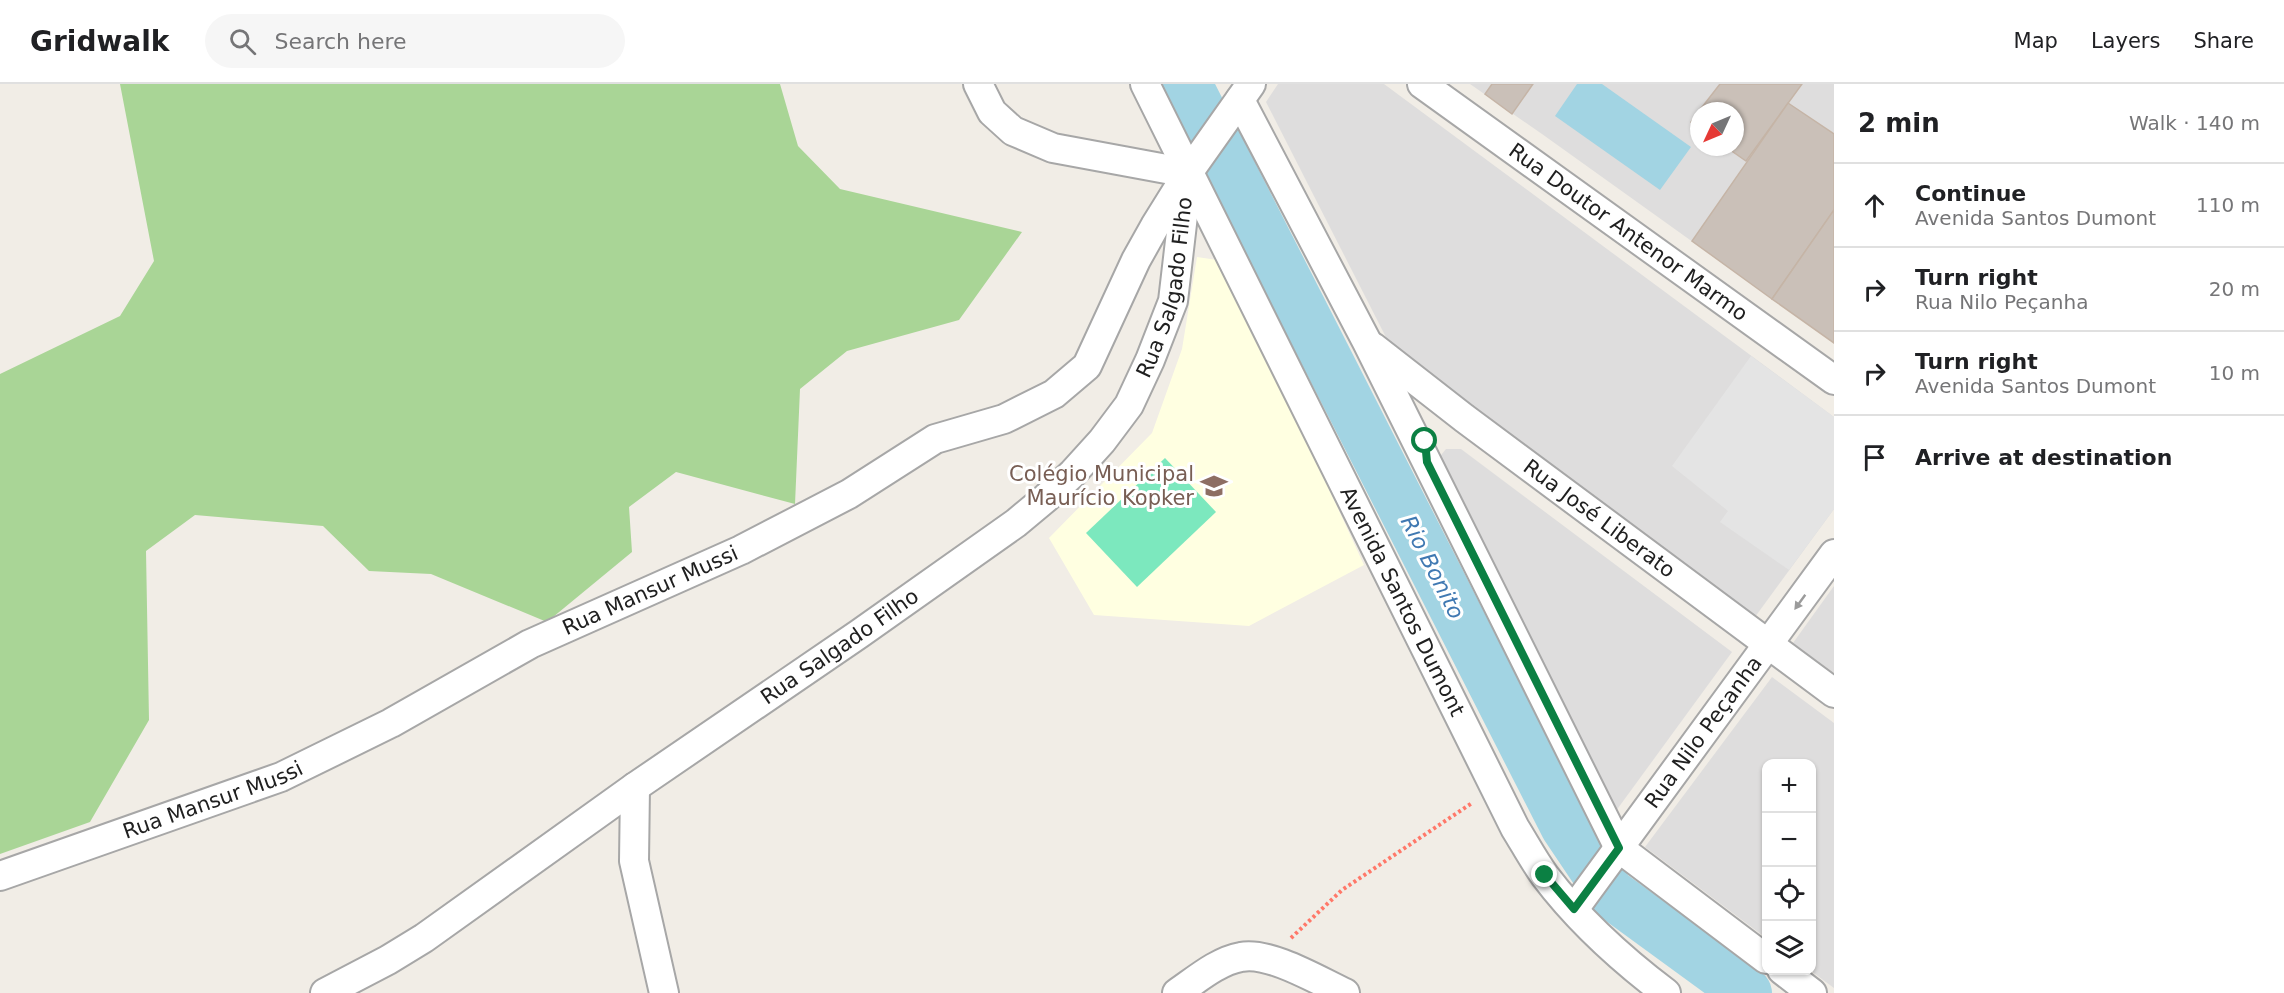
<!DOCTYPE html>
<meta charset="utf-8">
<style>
:root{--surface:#fff;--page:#f6f6f6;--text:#202124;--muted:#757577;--line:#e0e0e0}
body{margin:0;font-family:"DejaVu Sans",sans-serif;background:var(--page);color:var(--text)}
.controls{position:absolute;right:18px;bottom:18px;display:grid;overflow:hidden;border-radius:12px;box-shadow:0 2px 4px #0004}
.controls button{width:54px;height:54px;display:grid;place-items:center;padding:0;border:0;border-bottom:2px solid var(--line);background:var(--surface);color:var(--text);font:30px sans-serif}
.compass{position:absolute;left:1690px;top:18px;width:54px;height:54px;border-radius:50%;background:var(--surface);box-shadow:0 2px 4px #0004;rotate:226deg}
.stop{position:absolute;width:18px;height:18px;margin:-14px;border:4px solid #0b8043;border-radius:50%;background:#fff}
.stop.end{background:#0b8043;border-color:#fff;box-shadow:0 2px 6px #0008}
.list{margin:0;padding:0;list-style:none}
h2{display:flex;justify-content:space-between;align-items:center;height:78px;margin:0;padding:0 24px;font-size:26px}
h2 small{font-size:20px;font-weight:400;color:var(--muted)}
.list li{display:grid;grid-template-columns:39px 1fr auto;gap:18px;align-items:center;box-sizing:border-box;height:84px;padding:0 24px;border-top:2px solid var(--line)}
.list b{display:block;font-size:22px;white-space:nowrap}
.list p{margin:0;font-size:20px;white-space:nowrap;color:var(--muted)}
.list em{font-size:20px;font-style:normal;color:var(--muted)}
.icon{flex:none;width:33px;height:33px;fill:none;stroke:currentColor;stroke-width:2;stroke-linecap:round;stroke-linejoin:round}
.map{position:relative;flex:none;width:1834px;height:909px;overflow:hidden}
header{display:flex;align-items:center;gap:36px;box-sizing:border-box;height:84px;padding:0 30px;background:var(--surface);border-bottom:2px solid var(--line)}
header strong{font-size:28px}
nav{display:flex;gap:33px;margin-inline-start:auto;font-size:21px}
.search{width:420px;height:54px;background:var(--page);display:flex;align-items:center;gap:15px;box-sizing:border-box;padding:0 21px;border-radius:33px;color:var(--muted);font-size:22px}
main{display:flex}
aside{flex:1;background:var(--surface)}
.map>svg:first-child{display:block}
.residential{fill:#dedddd;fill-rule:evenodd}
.education{fill:#ffffe1}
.forest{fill:#a9d596}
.pitch{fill:#7ce8be}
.parking{fill:#e4e4e4}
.water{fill:#a2d4e3}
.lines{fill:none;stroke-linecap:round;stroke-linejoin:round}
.river{stroke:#a2d4e3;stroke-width:50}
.building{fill:#cac0b8;stroke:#c5b4a6;stroke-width:1.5}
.minor-casing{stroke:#a7a7a7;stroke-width:32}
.path{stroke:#ff7869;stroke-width:4;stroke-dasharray:3 3;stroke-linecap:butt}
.minor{stroke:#fff;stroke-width:28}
.oneway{fill:#9b9b9b}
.route{stroke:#0b8043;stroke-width:8}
.labels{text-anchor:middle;stroke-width:6;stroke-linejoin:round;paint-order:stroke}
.street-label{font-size:21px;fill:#202020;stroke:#fff}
.education-label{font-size:21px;fill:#785e54;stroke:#fff;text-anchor:end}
.water-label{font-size:22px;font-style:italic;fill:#4079b2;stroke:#fff}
</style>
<header>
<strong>Gridwalk</strong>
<div class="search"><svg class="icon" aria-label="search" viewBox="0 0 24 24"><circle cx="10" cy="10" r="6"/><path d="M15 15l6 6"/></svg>Search here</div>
<nav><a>Map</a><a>Layers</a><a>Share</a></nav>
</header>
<main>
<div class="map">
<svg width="1834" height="909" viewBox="0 0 1834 909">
<rect width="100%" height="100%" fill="#f1ede6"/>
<g class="residential">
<path d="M1278 0H1384L1834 333V425L1755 533 1393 267 1266 18Z"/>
<path d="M1470 0H1834V259L1542 50ZM1699 27H1735V63H1699Z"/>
<path d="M1446 365H1461L1732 568 1613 731 1437 376Z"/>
<path d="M1834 502V589L1793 559Z"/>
<path d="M1772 593 1834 639V904L1811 887 1812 680H1766V854L1645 763Z"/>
</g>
<path class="education" d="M1197 173 1224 177 1364 481 1249 542 1094 531 1049 454 1152 349 1182 265Z"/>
<path class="forest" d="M120 0H780L798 62 840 105 1022 148 959 236 847 267 800 305 795 420 676 388 629 423 632 468 547 538 431 490 369 487 323 442 195 431 146 467 149 636 90 738 0 770V290L120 232 154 177Z"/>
<path class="pitch" d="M1165 374 1216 428 1137 503 1086 449Z"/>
<path class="parking" d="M1751 272 1834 333V425L1789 486 1720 438 1728 427 1672 382Z"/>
<path class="water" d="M1577 0H1602L1691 63 1660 106 1555 32Z"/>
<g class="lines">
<path class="river" d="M1187 0 1565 742 1610 809 1747 909"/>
</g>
<g class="building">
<path d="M1492 0H1533L1512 30 1485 10Z"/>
<path d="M1720 0H1802L1746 77 1726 63H1735V27H1699Z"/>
<path d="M1788 19 1834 50V126L1772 215 1692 157Z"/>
<path d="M1699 27V44L1691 38Z"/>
<path d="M1834 126V259L1772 215Z"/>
</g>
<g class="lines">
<defs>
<g id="minor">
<path d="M978 0 992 28 1013 47 1053 64 1188 89"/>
<path id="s1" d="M1145 0 1515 744C1525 760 1534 777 1545 792 1579 837 1621 875 1666 909"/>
<path id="s2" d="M1422 0 1834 296"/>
<path d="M1240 16 1367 258 1619 764 1766 875"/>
<path id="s3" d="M1373 263 1464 334 1834 609"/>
<path d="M635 703 634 777 664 909"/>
<path id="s4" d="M0 792 281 693 391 639 530 560 741 466 849 410 935 355 1004 335 1054 310 1087 282 1136 176 1155 142 1188 89 1251 0"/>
<path id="s5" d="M1574 825 1834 470"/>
<path d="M1782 886 1812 909"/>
<path id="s6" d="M325 909 388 876 424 854 635 703 859 550 1016 439 1046 414 1073 389 1102 357 1129 321 1150 276 1173 217 1187 97"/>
<path d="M1177 909C1196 896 1218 877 1241 873 1269 867 1319 897 1345 909"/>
</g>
</defs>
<use href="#minor" class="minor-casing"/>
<path class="path" d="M1291 854 1342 806 1472 719"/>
<use href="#minor" class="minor"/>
</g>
<defs><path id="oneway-solid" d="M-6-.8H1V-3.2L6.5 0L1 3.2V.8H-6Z" transform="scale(1.5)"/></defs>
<use class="oneway" href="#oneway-solid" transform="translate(1800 518) rotate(126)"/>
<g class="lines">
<path class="route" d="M1425 357 1427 378 1619 764 1574 825 1545 791"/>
</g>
<defs>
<symbol id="school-bare" viewBox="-9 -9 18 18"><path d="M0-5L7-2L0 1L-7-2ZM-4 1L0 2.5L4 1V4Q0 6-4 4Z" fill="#8d6e63" stroke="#fff" stroke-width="2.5" paint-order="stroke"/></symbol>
</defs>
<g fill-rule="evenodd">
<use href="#school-bare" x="1195" y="383" width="38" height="38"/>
</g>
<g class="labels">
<g class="street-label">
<text dy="7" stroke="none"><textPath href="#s2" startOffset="254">Rua Doutor Antenor Marmo</textPath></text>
<text dy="7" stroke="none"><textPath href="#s6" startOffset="1125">Rua Salgado Filho</textPath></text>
<text dy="7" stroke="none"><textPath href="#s3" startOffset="284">Rua José Liberato</textPath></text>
<text dy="7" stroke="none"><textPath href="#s4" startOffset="712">Rua Mansur Mussi</textPath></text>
<text dy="7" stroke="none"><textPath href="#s1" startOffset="578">Avenida Santos Dumont</textPath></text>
<text dy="7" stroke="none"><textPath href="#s6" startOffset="621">Rua Salgado Filho</textPath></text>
<text dy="7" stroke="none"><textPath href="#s5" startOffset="219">Rua Nilo Peçanha</textPath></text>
<text dy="7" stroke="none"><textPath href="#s4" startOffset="226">Rua Mansur Mussi</textPath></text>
</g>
<g class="education-label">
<text x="1194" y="397">Colégio Municipal<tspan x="1194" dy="24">Maurício Kopker</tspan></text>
</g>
<g class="water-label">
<text transform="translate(1433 483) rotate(63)" y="8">Rio Bonito</text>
</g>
</g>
</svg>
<div class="controls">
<button>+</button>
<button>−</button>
<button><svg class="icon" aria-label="locate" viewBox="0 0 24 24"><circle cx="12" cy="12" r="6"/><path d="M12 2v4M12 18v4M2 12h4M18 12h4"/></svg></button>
<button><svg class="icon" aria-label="layers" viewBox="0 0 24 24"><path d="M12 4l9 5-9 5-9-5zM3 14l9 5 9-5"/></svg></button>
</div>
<svg class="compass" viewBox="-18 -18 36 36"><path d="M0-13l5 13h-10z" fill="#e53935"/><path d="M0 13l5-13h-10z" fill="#757577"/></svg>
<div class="stop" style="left:1425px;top:357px"></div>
<div class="stop end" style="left:1545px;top:791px"></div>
</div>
<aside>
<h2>2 min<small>Walk · 140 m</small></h2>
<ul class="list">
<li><svg class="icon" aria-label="ahead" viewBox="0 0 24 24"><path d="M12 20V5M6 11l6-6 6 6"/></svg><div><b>Continue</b><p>Avenida Santos Dumont</p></div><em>110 m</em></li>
<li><svg class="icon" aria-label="right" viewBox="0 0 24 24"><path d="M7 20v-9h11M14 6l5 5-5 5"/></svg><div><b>Turn right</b><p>Rua Nilo Peçanha</p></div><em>20 m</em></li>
<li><svg class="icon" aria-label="right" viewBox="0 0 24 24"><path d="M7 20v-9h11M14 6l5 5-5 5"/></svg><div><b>Turn right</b><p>Avenida Santos Dumont</p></div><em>10 m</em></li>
<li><svg class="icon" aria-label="arrive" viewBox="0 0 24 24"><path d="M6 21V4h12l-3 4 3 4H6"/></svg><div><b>Arrive at destination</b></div></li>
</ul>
</aside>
</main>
